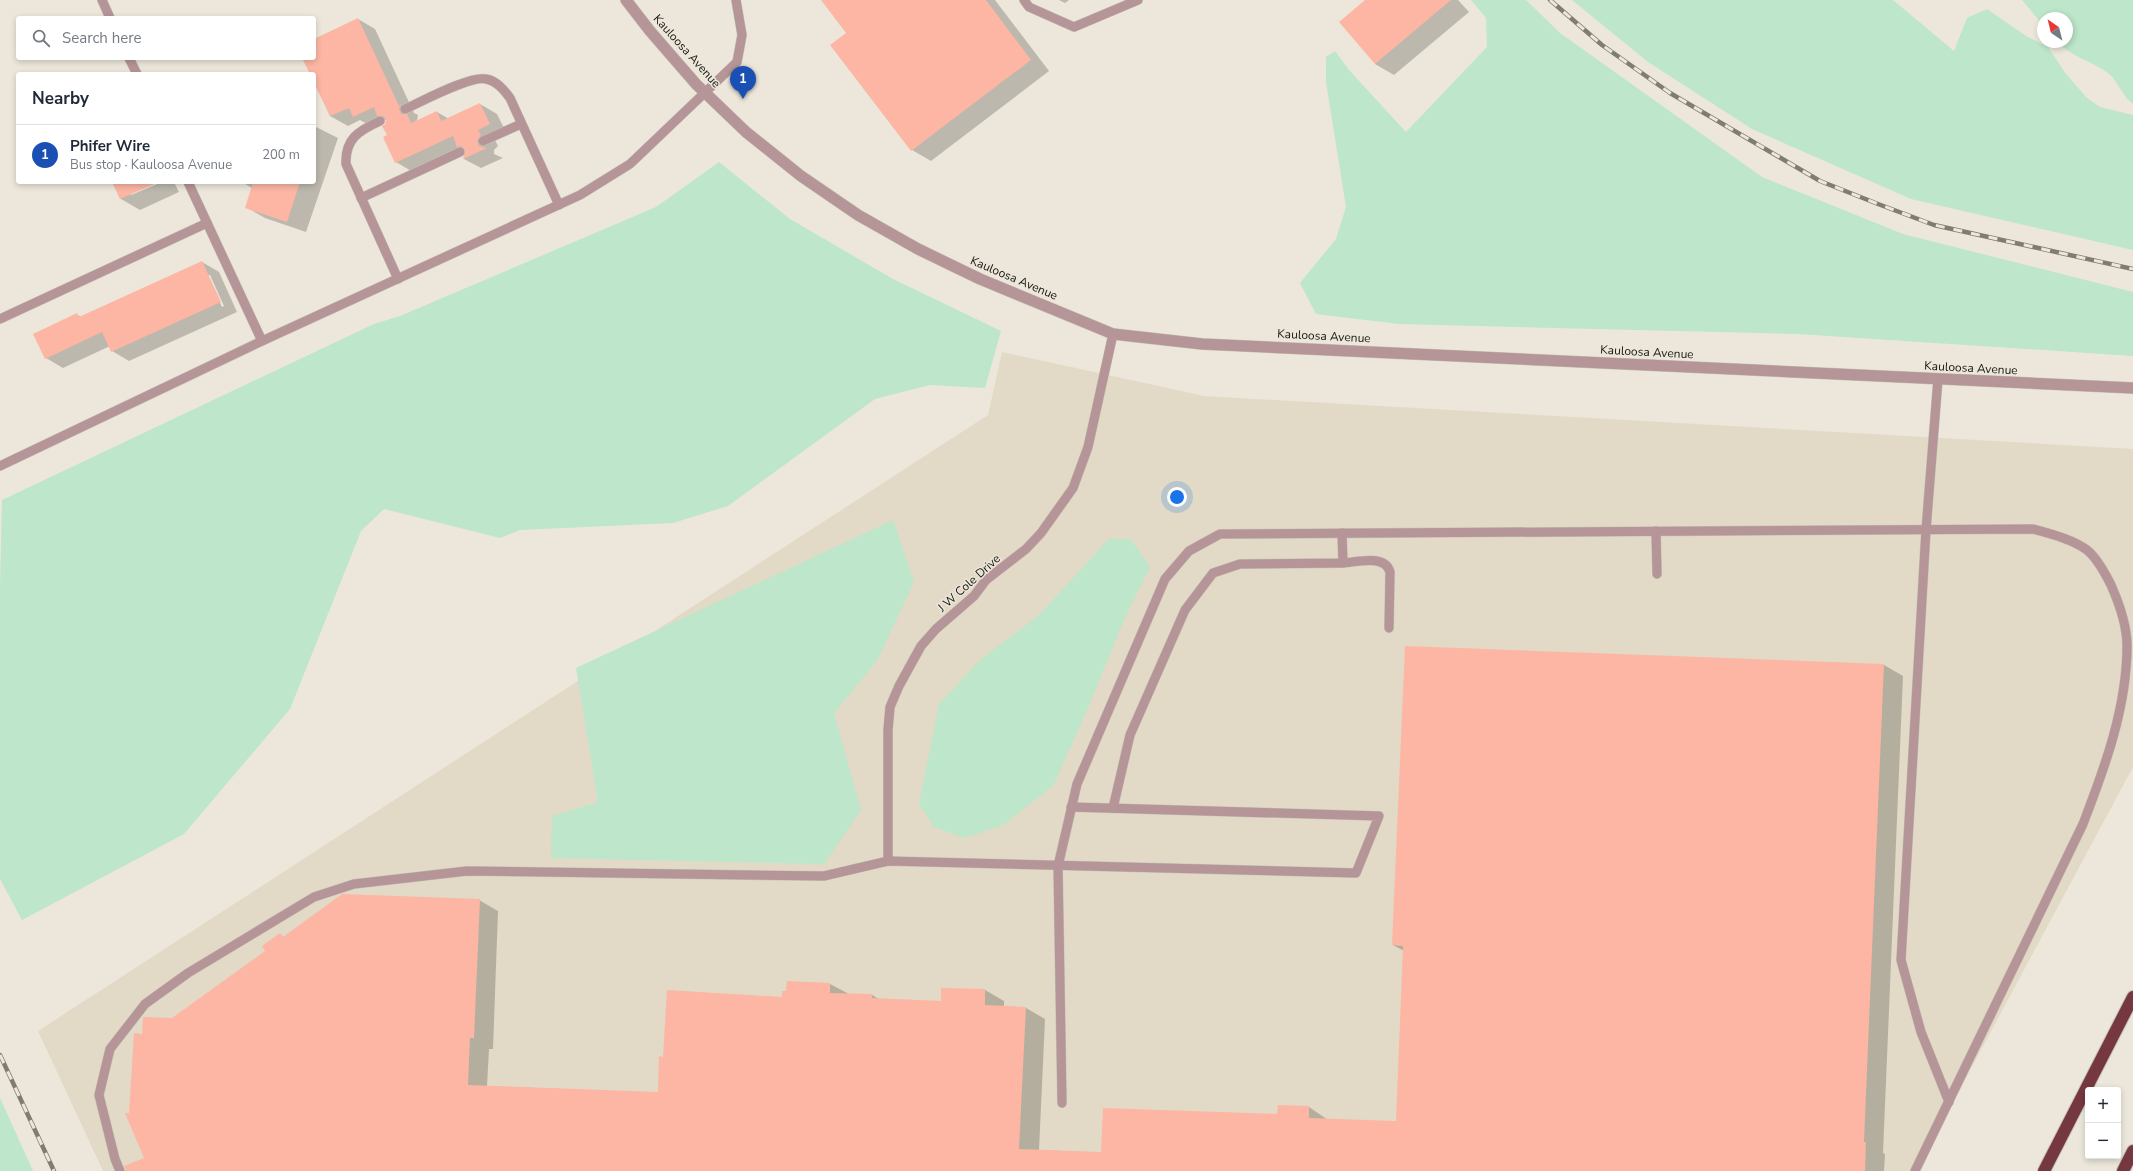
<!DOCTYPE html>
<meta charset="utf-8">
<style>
:root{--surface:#fff;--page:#f6f6f7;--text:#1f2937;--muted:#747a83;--line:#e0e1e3;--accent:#d93025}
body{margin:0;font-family:"Nunito Sans",sans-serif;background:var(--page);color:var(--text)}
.controls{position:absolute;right:12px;bottom:12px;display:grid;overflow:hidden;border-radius:4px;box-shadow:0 2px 6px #0003}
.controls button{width:36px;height:36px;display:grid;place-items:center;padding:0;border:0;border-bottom:1px solid var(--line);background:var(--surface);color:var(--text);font:20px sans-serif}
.compass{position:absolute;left:2037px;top:12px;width:36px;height:36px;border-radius:50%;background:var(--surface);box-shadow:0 2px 6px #0003;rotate:325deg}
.you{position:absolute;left:1177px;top:497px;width:14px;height:14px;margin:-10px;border:3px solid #fff;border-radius:50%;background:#1a73e8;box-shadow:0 0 0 6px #1a73e833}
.badge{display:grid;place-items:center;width:26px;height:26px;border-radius:50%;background:var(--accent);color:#fff;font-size:13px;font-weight:700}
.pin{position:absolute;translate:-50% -33px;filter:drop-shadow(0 1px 2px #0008)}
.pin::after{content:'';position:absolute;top:21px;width:14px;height:12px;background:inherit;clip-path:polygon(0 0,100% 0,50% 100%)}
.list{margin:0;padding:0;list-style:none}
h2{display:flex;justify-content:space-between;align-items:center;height:52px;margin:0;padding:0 16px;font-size:17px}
h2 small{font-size:13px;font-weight:400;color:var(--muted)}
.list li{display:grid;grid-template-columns:26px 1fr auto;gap:12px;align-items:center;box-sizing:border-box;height:60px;padding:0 16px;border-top:1px solid var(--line)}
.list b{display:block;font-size:15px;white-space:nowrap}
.list p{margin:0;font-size:13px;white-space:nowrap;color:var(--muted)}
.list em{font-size:13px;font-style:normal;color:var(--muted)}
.icon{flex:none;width:22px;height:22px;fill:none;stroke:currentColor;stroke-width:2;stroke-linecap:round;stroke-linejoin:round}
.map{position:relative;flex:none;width:2133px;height:1171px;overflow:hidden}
.search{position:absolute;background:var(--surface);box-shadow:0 2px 6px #0003;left:16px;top:16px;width:300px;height:44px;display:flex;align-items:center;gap:10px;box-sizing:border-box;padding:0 14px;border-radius:4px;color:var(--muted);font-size:15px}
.panel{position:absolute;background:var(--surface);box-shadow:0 2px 6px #0003;left:16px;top:72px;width:300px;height:112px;border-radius:4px}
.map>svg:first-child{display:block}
.built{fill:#e2dac6}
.green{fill:#bde6ca}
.shadow{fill:#0003;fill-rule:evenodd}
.building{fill:#fcb6a3}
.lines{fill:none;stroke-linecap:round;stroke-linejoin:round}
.service-casing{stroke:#c6c2b6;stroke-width:10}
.tertiary-casing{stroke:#c6c2b6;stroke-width:12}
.motorway-casing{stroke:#c6c2b6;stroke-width:14}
.service{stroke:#b69598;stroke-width:9}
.tertiary{stroke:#b69598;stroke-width:11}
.motorway{stroke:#753840;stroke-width:12}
.rail-casing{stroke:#807c74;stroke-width:4.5}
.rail{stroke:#ece7da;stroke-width:3;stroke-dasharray:9;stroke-linecap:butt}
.labels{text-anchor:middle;stroke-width:3;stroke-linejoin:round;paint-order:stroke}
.street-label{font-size:12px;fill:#191713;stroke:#ece7da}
</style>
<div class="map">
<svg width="2133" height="1171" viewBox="0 0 2133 1171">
<rect width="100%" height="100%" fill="#ece7da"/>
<path class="built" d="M1002 352 1204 396 2133 449V767L1916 1171H103L38 1031 988 415Z"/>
<g class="green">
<path d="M1471 0H1526L1560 33 1762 177 1903 234 2133 292V356L1798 334 1399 324 1316 314 1300 283 1336 239 1346 207 1326 82V57L1335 51 1349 70 1406 132 1487 47 1486 18Z"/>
<path d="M1572 0H1893L1954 51 1967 18 1987 9 2026 36 2048 47 2066 74 2087 98 2100 107 2133 115V250L1911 199 1752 129 1648 62Z"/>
<path d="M2022 0H2133V104C2122 96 2118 81 2108 73 2092 61 2071 57 2058 42H2067V18H2043V25Z"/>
<path d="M719 162 790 219 893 279 1001 331 985 388 930 385 875 399 728 506 673 523 520 530 500 538 384 509 361 531 290 709 184 834 22 920 0 879V589L2 500 374 324 400 316 656 207Z"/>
<path d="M893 520 914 582 877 661 834 713 861 810 824 864 551 858 552 816 598 802 576 668Z"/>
<path d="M1109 539H1131L1150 567 1126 615 1088 708 1053 786 1003 825 964 838 934 827 919 804 939 704 981 659 1038 616Z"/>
<path d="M0 1098 33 1171H0Z"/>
</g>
<g class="shadow">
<path d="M822 0H995L1049 71 931 161 912 150 847 33Z"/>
<path d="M1059 0H1069L1065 3Z"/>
<path d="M1366 0H1458L1469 12 1394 75 1375 64Z"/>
<path d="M358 19 375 29 414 113 418 115 417 121 437 112 449 119 480 104 497 114 507 134 495 140 498 146 494 150V154L503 158 481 168 464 159 466 150 463 149 413 172 396 162 386 125 387 119 371 126 360 120 348 126 330 116 314 80V74H311L303 58H314V40Z"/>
<path d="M314 126 338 138 306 232 265 218 246 207 252 188 242 182H314Z"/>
<path d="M110 182H157L131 193V195L162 182H174L179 192 140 210 121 199 114 184Z"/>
<path d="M202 262 219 272 237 312 129 361 112 351 110 346 63 368 46 358 77 315 82 317ZM207 275H210L224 306 222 307Z"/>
<path d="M1406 647 1884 665 1903 676 1883 1153 1885 1154 1884 1171H141L145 1159 130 1114 143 1035 172 1019 267 951 280 935 284 937 479 900 498 911 493 1049H489L487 1086 659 1093 664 1058 783 998 830 984 849 994 872 995 879 999 942 1002V989L985 990 1004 1001V1007L1026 1008 1045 1019 1039 1150 1102 1153 1309 1107 1328 1120 1397 1122 1404 951 1393 945Z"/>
</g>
<g class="building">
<path d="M821 0H986L1031 60 911 151 830 45 846 33Z"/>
<path d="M1365 0H1451L1375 64 1339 22Z"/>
<path d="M358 18 399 106 401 104 399 109 401 114H407L411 123 437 111 441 121 480 103 490 124 478 130 481 135 477 141 479 146 487 148 463 159 465 149 461 146 457 147 453 136 395 163 383 137 387 135 382 126 385 124 386 119 383 116H377L374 107 353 117 349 108 330 116 314 83V74H310L302 58H314V39Z"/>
<path d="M112 182H159L120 199Z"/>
<path d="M253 182H300L287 222 245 208Z"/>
<path d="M202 261 221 302 111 352 102 332 45 359 33 334 77 313 79 317Z"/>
<path d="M1405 646 1884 664 1864 1142H1866L1865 1171H126L124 1166 144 1158 125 1113H129L134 1033 142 1034 143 1017 172 1018 265 951 262 946 280 933 283 937 342 894 480 899 474 1038H470L468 1085 658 1092 659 1056 663 1057 667 990 782 997V991H786L787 981 830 983V993L872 994V998L941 1001V988L985 989V1005L1026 1007 1019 1149 1101 1152 1103 1108 1277 1114 1278 1105 1309 1106V1118L1396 1121 1403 946 1392 945Z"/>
</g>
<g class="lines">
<defs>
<g id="service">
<path d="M102 0 110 18"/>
<path d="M1024 0 1029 7 1074 27 1138 0"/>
<path d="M129 58 137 74"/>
<path d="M405 109C421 102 471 75 486 79 497 81 504 90 510 98L559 205"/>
<path d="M380 121C358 131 345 139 346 164L398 279"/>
<path d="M483 141 521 124"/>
<path d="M188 182 262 341"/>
<path d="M361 198 460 152"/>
<path d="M0 319 207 223"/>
<path d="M1938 379 1926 530 1901 960 1921 1032 1949 1102"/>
<path d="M0 466 262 341 580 195 630 164 737 62 742 35 736 0"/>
<path d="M1656 531 1657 574"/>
<path d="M1343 563C1358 562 1385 554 1390 572L1389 628"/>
<path d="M1113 808 1130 735 1185 610 1213 573 1240 564 1343 563 1342 533"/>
<path d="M888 861V730L890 707 899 686 921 646 936 629 974 596 986 580 1026 549 1041 533 1073 488 1088 447 1113 334"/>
<path d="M1062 1103 1058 866 1077 784 1165 579 1189 551 1220 534 2033 529C2051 534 2072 539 2087 550 2097 558 2105 573 2111 585 2119 603 2127 625 2127 646 2127 707 2105 767 2083 824L1915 1171"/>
<path d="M120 1171 115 1159 99 1095 110 1049 145 1004 188 973 314 897 354 884 467 871 824 876 888 861 1356 873 1379 816 1071 807"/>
</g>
<path id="tertiary" d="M626 0 650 31 696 84 746 132 801 176 858 215 918 249 980 279 1113 334 1202 344 2133 388"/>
<g id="motorway">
<path d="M2044 1171 2133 997"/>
<path d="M2123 1171 2133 1151"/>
</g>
</defs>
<use href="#service" class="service-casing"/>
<use href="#tertiary" class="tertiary-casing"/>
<use href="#motorway" class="motorway-casing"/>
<use href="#service" class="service"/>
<use href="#tertiary" class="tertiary"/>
<use href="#motorway" class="motorway"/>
<defs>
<g id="rail">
<path d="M1550 0 1602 45 1670 93 1820 181 1878 204 1934 225 2133 269"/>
<path d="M0 1055 54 1171"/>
</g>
</defs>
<use href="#rail" class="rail-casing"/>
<use href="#rail" class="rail"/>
</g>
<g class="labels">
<g class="street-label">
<text transform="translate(687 51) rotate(48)" y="4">Kauloosa Avenue</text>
<text transform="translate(1014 278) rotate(23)" y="4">Kauloosa Avenue</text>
<text transform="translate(1324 336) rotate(3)" y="4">Kauloosa Avenue</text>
<text transform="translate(1647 352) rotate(3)" y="4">Kauloosa Avenue</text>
<text transform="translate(1971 368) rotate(3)" y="4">Kauloosa Avenue</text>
<text transform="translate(969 583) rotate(-42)" y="4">J W Cole Drive</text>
</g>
</g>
</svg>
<div class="controls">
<button>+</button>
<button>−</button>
</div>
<svg class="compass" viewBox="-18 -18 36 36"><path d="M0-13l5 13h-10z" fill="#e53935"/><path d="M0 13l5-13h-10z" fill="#747a83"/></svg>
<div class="you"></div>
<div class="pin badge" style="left:743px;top:99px;background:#1a4fb4">1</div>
<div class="search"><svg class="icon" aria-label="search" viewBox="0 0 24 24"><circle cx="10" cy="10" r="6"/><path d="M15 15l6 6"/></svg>Search here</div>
<section class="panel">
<h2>Nearby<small></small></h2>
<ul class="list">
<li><span class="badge" style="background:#1a4fb4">1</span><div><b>Phifer Wire</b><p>Bus stop · Kauloosa Avenue</p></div><em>200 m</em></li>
</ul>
</section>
</div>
